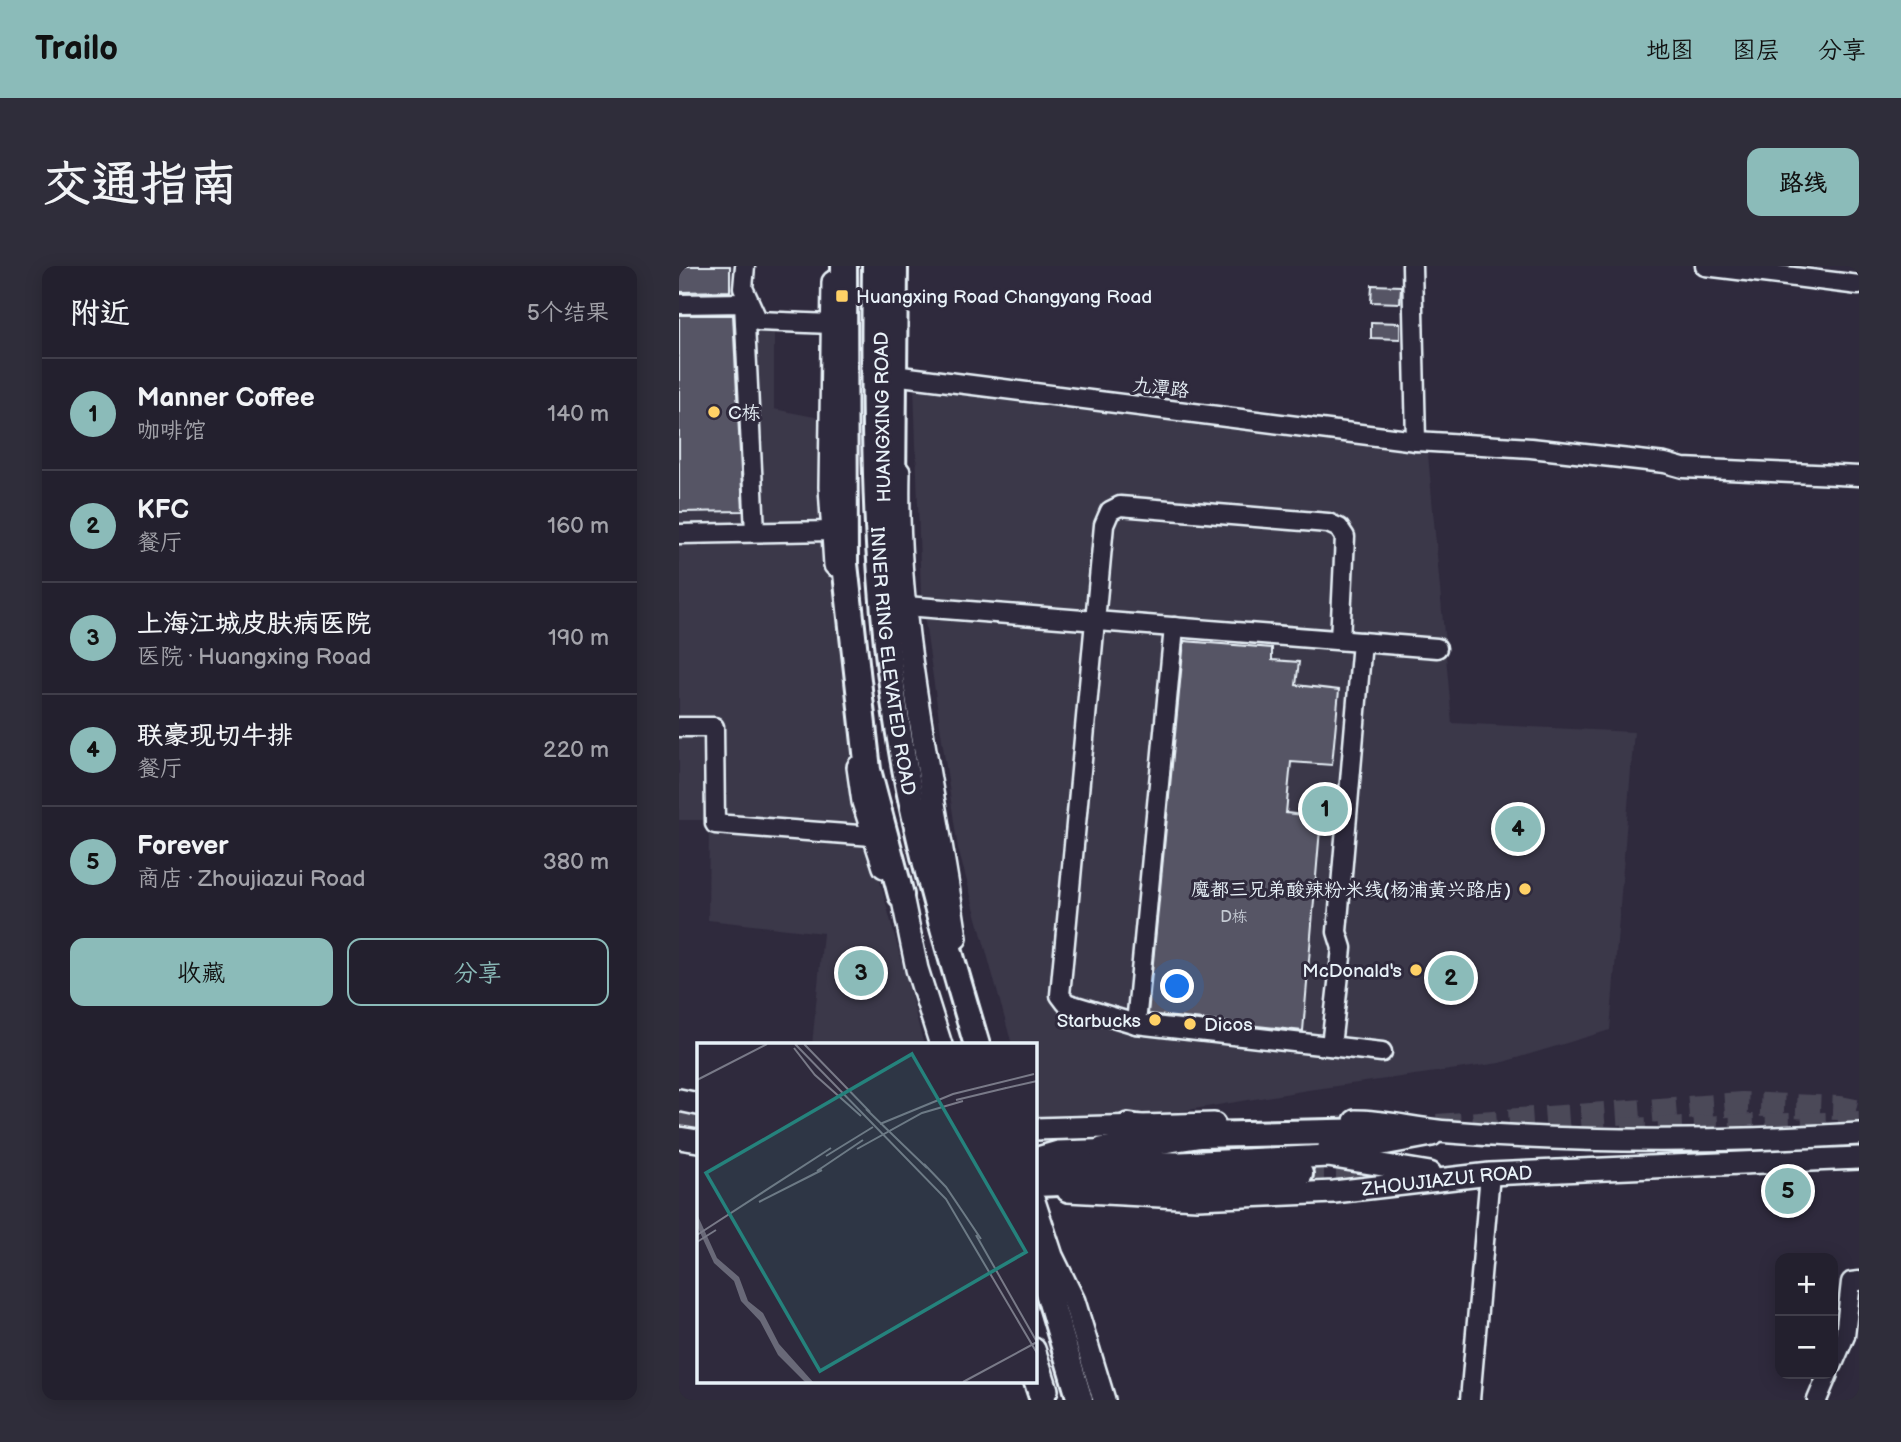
<!DOCTYPE html>
<html lang="zh">
<meta charset="utf-8">
<style>
:root{--surface:#23202e;--page:#2f2d3a;--text:#f1f3f6;--muted:#a3a3aa;--line:#403e4a;--accent:#8bbbb9}
body{margin:0;font-family:"Balsamiq Sans","LXGW WenKai TC",sans-serif;background:var(--page);color:var(--text)}
.controls{position:absolute;right:21px;bottom:21px;display:grid;overflow:hidden;border-radius:14px;box-shadow:0 4px 18px #0003}
.controls button{width:63px;height:63px;display:grid;place-items:center;padding:0;border:0;border-bottom:2px solid var(--line);background:var(--surface);color:var(--text);font:35px sans-serif}
.you{position:absolute;left:499px;top:721px;width:24px;height:24px;margin:-18px;border:5px solid #fff;border-radius:50%;background:#1a73e8;box-shadow:0 0 0 10px #1a73e833}
.badge{display:grid;place-items:center;width:46px;height:46px;border-radius:50%;background:var(--accent);color:#111;font-size:23px;font-weight:700}
.pin{position:absolute;translate:-50% -50%;border:4px solid #fff;box-shadow:0 2px 7px #0006}
.list{margin:0;padding:0;list-style:none}
h2{display:flex;justify-content:space-between;align-items:center;height:91px;margin:0;padding:0 28px;font-size:30px}
h2 small{font-size:23px;font-weight:400;color:var(--muted)}
.list li{display:grid;grid-template-columns:46px 1fr auto;gap:21px;align-items:center;box-sizing:border-box;height:112px;padding:0 28px;border-top:2px solid var(--line)}
.list b{display:block;font-size:26px;white-space:nowrap}
.list p{margin:0;font-size:23px;white-space:nowrap;color:var(--muted)}
.list em{font-size:23px;font-style:normal;color:var(--muted)}
.actions{display:flex;gap:14px;padding:21px 28px}
.actions a{flex:1;padding:16px 0;border:2px solid var(--accent);border-radius:14px;text-align:center;font-size:24px;color:var(--accent)}
.actions .main{background:var(--accent);color:#111}
.map{position:relative;flex:none;width:1180px;height:1134px;overflow:hidden;border-radius:14px}
header{display:flex;align-items:center;gap:42px;box-sizing:border-box;height:98px;padding:0 35px;background:var(--accent);color:#111}
header strong{font-size:33px}
nav{display:flex;gap:38px;margin-inline-start:auto;font-size:24px}
.intro{display:flex;align-items:center;justify-content:space-between;box-sizing:border-box;height:168px;padding:0 42px}
h1{margin:0;font-size:49px}
.button{padding:18px 32px;border-radius:14px;background:var(--accent);color:#111;font-size:24px;font-weight:700}
main{display:flex;gap:42px;padding:0 42px}
aside{flex:1;background:var(--surface);border-radius:14px;box-shadow:0 4px 18px #0003}
.map>svg:first-child{display:block}
.built{fill:#3b3749}
.building{fill:#575565;stroke:#e8f1f8;stroke-width:2}
.lines{fill:none;stroke-linecap:round;stroke-linejoin:round}
.highway-tunnel{stroke:#4b4859;stroke-width:24;stroke-dasharray:24 12;stroke-linecap:butt}
.minor-casing{stroke:#e8f1f8;stroke-width:23}
.major-casing{stroke:#e8f1f8;stroke-width:26}
.highway-casing{stroke:#e8f1f8;stroke-width:30}
.minor{stroke:#2f2a3d;stroke-width:18}
.major{stroke:#2f2a3d;stroke-width:21}
.highway{stroke:#2f2a3d;stroke-width:24}
.poi-dot{fill:#ffd166;stroke:#2f2a3d;stroke-width:2.5}
.labels{text-anchor:middle;stroke-width:6;stroke-linejoin:round;paint-order:stroke}
.number-label{font-size:16px;fill:#c4cad3}
.poi-label{font-size:19px;fill:#e8f1f8;stroke:#2f2a3d;text-anchor:start}
.street-label{font-size:19px;fill:#e8f1f8;stroke:#2f2a3d}
.inset-road{fill:none;stroke:#797a88;stroke-width:2}
.view{fill:#25827c;fill-opacity:0.15;stroke:#25827c;stroke-width:3.5}
.inset-edge{fill:none;stroke:#e8f1f8;stroke-width:3.5}
</style>
<header>
<strong>Trailo</strong>
<nav><a>地图</a><a>图层</a><a>分享</a></nav>
</header>
<div class="intro"><h1>交通指南</h1><a class="button">路线</a></div>
<main>
<aside>
<h2>附近<small>5个结果</small></h2>
<ul class="list">
<li><span class="badge">1</span><div><b>Manner Coffee</b><p>咖啡馆</p></div><em>140 m</em></li>
<li><span class="badge">2</span><div><b>KFC</b><p>餐厅</p></div><em>160 m</em></li>
<li><span class="badge">3</span><div><b>上海江城皮肤病医院</b><p>医院 · Huangxing Road</p></div><em>190 m</em></li>
<li><span class="badge">4</span><div><b>联豪现切牛排</b><p>餐厅</p></div><em>220 m</em></li>
<li><span class="badge">5</span><div><b>Forever</b><p>商店 · Zhoujiazui Road</p></div><em>380 m</em></li>
</ul>
<div class="actions"><a class="main">收藏</a><a>分享</a></div>
</aside>
<div class="map">
<svg width="1180" height="1134" viewBox="0 0 1180 1134">
<rect width="100%" height="100%" fill="#2f2a3d"/>
<filter id="ink" filterUnits="userSpaceOnUse"><feTurbulence type="fractalNoise" baseFrequency=".0143" numOctaves="2"/><feDisplacementMap in="SourceGraphic" scale="14" xChannelSelector="R" yChannelSelector="G"/><feConvolveMatrix kernelMatrix="1 2 1 2 8 2 1 2 1" color-interpolation-filters="sRGB"/></filter>
<g filter="url(#ink)">
<g class="built">
<path d="M0 0H72L71 61H95V143L146 153 149 272 187 563 245 779H133L144 667 29 654 30 554H0Z"/>
<path d="M235 119 749 188 773 457 955 466 931 764 821 797 629 824 382 865 355 848V779H333L279 583 242 329Z"/>
</g>
<g class="building">
<path d="M0 0H51V25L0 26Z"/>
<path d="M693 19 722 20 721 37 692 36Z"/>
<path d="M0 49H54L64 245 0 246Z"/>
<path d="M692 56 721 57V73L692 72Z"/>
<path d="M505 375 593 382V394L620 396 617 419 660 424 653 499 612 496 607 547 642 551 624 765 469 748Z"/>
</g>
<g class="lines">
<g class="highway-tunnel">
<path d="M0 853 19 855"/>
<path d="M758 860 1063 838 1161 842 1180 846"/>
<path d="M943 864 1180 857"/>
<path d="M376 872 455 873"/>
<path d="M621 908 728 909"/>
</g>
<defs>
<g id="minor">
<path d="M66 0 64 22 79 55 152 58"/>
<path d="M733 0 737 175"/>
<path d="M1026 0 1180 19"/>
<path d="M0 38 65 37 76 266"/>
<path d="M222 110 737 175 852 182 986 197 1004 202 1180 210"/>
<path d="M0 268 153 265"/>
<path d="M227 340 758 382"/>
<path d="M661 374 666 271 660 262 649 257 441 240 431 245 425 259 381 729 387 737 457 758 703 786"/>
<path d="M0 461H35L36 558 193 570"/>
<path d="M457 758 495 361"/>
<path d="M652 780 663 682 658 666 683 376"/>
<path d="M1154 1098 1166 1070 1172 1016 1180 1015"/>
<path d="M791 1134 811 908"/>
<path d="M1138 1134 1149 1108"/>
</g>
<g id="major">
<path d="M154 16 151 221 156 299"/>
<path d="M220 206C216 362 255 518 277 672"/>
<path d="M179 501 184 536 205 601"/>
<path d="M220 615 238 703 262 779"/>
<path d="M0 834 19 838"/>
<path d="M676 855C708 855 738 864 771 866 905 877 1045 876 1180 868"/>
<path d="M355 863 535 858"/>
<path d="M0 872 19 875"/>
<path d="M650 880 699 879 753 869"/>
<path d="M355 893 379 886 439 884"/>
<path d="M357 914 376 906 429 896 502 897 649 890 751 907"/>
<path id="s1" d="M389 925 518 932 655 926 811 908 1180 892"/>
<path d="M355 935 373 990 395 1035 425 1134"/>
<path d="M355 1083 368 1124"/>
</g>
<g id="highway">
<path d="M165 0 166 298 189 504 222 629"/>
<path id="s2" d="M196 0C194 163 195 330 224 491 241 589 270 684 298 779"/>
<path d="M214 223 216 0"/>
<path d="M449 860 492 866"/>
<path d="M424 884 521 869 697 865"/>
<path d="M355 918 621 908"/>
<path d="M355 979 401 1134"/>
<path d="M355 1107 364 1134"/>
</g>
</defs>
<use href="#minor" class="minor-casing"/>
<use href="#major" class="major-casing"/>
<use href="#highway" class="highway-casing"/>
<use href="#minor" class="minor"/>
<use href="#major" class="major"/>
<use href="#highway" class="highway"/>
</g>
</g>
<g class="poi-dot">
<rect x="156" y="23" width="14" height="14" rx="3.5"/>
<circle cx="35" cy="146" r="7"/>
<circle cx="846" cy="623" r="7"/>
<circle cx="737" cy="704" r="7"/>
<circle cx="476" cy="754" r="7"/>
<circle cx="511" cy="758" r="7"/>
</g>
<g class="labels">
<g class="number-label">
<text x="555" y="656">D栋</text>
</g>
<g class="poi-label">
<text x="177" y="37">Huangxing Road Changyang Road</text>
<text x="49" y="153">C栋</text>
<text x="832" y="630" text-anchor="end">魔都三兄弟酸辣粉·米线(杨浦黄兴路店)</text>
<text x="723" y="711" text-anchor="end">McDonald's</text>
<text x="462" y="761" text-anchor="end">Starbucks</text>
<text x="525" y="765">Dicos</text>
</g>
<g class="street-label">
<text transform="translate(482 121) rotate(7)" y="7">九潭路</text>
<text transform="translate(203 151) rotate(-91)" y="7">HUANGXING ROAD</text>
<text dy="7" stroke="none"><textPath href="#s2" startOffset="396">INNER RING ELEVATED ROAD</textPath></text>
<text dy="7" stroke="none"><textPath href="#s1" startOffset="380">ZHOUJIAZUI ROAD</textPath></text>
</g>
</g>
<g transform="translate(18 777)">
<rect width="340" height="340" fill="#2f2a3d"/>
<path d="M0 171 20 215 42 234 51 258 66 270 82 301 116 339H108L81 312 63 278 44 258 37 238 17 220 0 183Z" fill="#696978"/>
<path class="inset-road" d="M98 1 249 156 340 310M107 1 173 69M97 5 118 32 164 73M0 37 70 1M305 46 340 38M259 57 309 45M169 66 230 125M183 81 256 51 337 31M160 106 225 70 266 58M129 113 176 84M227 121 249 144 284 196M120 128 166 97M62 159 125 127M0 192 134 105M279 192 340 299M0 199 19 187M266 339 340 299"/>
<path class="view" d="M215 11 329 209 123 328 9 130Z"/>
<rect width="340" height="340" class="inset-edge"/>
</g>
</svg>
<div class="controls">
<button>+</button>
<button>−</button>
</div>
<div class="you"></div>
<div class="pin badge" style="left:646px;top:543px">1</div>
<div class="pin badge" style="left:772px;top:712px">2</div>
<div class="pin badge" style="left:182px;top:707px">3</div>
<div class="pin badge" style="left:839px;top:563px">4</div>
<div class="pin badge" style="left:1109px;top:925px">5</div>
</div>
</main>
